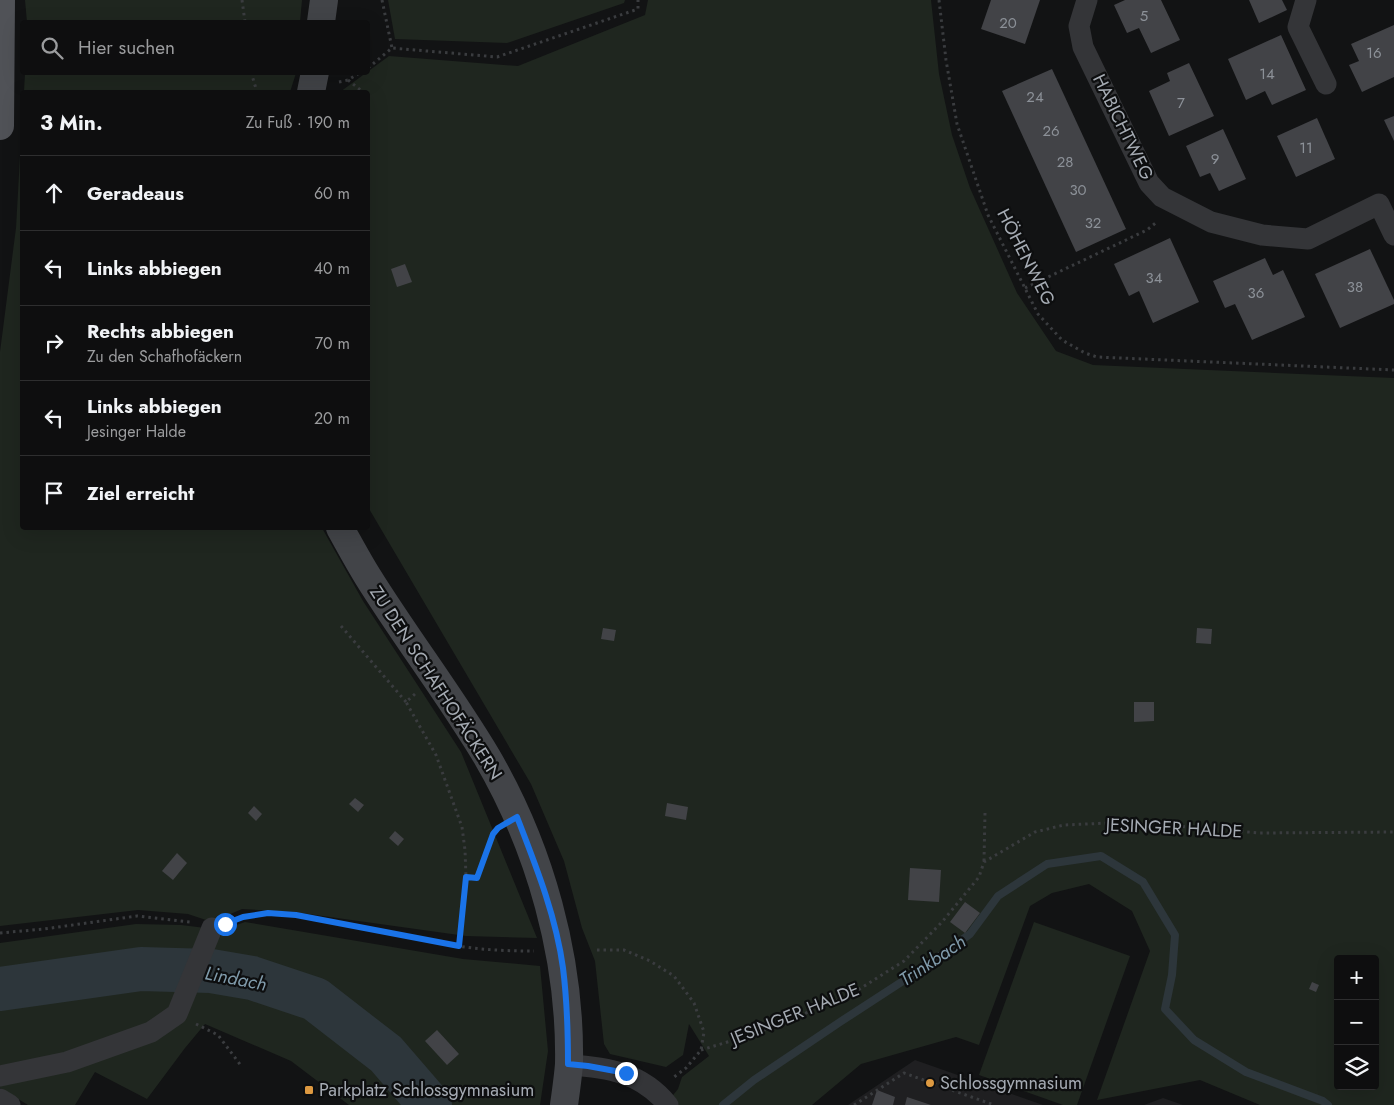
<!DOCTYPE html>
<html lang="de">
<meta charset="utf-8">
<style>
:root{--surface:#0e0e0f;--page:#171718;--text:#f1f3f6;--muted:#9b9c9e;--line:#2e2e2f}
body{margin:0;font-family:Jost,sans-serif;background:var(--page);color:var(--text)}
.controls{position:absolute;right:15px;bottom:15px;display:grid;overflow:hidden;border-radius:5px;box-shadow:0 5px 20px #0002}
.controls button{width:45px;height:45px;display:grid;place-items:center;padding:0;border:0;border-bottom:1px solid var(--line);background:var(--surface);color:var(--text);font:25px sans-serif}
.stop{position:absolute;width:15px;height:15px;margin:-11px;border:4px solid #1a73e8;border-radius:50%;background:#fff}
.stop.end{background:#1a73e8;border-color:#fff;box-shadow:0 1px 5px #0008}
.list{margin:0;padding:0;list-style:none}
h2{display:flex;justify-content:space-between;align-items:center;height:65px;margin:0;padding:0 20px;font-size:21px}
h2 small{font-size:16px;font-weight:400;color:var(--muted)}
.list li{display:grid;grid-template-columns:32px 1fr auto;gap:15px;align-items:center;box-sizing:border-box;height:75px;padding:0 20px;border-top:1px solid var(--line)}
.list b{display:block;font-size:19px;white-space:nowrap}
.list p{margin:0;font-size:16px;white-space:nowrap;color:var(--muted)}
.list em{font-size:16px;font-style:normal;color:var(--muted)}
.icon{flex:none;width:28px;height:28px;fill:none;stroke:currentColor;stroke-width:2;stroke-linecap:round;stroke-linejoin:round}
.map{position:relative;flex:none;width:1394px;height:1105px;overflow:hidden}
.search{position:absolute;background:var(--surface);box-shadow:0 5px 20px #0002;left:20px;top:20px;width:350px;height:55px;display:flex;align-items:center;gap:12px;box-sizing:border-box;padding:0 18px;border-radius:5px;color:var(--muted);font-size:19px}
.panel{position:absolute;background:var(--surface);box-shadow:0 5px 20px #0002;left:20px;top:90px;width:350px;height:440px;border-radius:5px}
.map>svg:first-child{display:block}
.built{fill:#1f1f21}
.green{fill:#1f261f;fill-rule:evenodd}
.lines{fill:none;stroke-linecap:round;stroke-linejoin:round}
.stream{stroke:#2d363b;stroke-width:8}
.river{stroke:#2d363b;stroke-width:44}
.building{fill:#424347}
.path{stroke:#3a3c3f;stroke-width:3;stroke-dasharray:2.5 4;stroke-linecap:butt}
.street{stroke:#343538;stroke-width:21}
.secondary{stroke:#424448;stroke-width:28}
.primary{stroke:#505257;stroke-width:28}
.route{stroke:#1a73e8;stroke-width:6}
.poi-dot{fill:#dd9941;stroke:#0d0e0f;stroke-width:2}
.labels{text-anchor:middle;stroke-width:4.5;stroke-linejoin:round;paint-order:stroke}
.number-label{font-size:15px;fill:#8c9198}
.street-label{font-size:18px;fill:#a5abb3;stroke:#0d0e0f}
.poi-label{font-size:18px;fill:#a5abb3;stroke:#0d0e0f;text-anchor:start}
.water-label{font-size:19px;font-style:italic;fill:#809bab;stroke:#0d0e0f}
</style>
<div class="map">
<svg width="1394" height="1105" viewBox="0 0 1394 1105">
<rect width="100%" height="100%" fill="#121314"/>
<g class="built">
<path d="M915 1060 1043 1105H848Z"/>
<path d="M1163 1098 1183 1105H1144Z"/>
</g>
<g class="green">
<path d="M25 0H302L300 22H27Z"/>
<path d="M388 0H625L624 3 507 43 395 39Z"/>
<path d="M648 0H931L939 74 952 135 970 188 1017 293 1056 351 1093 365 1394 378V1105H1260L1200 1080 1097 1100 1150 951 1132 911 1089 884 1052 893 1030 906 979 1045 956 1037 861 1064 812 1105H665L678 1089 682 1077 709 1056 689 1024 683 1055 666 1067 610 1054 604 1044 595 961 582 928 564 861 531 784 368 507V92H340L389 56 518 66 645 15ZM1338 959H1375V1086H1338Z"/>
<path d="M25 73V72L296 73 290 92H24Z"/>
<path d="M22 120V528H322L363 601 461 752 537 938 466 936 294 912 242 909 212 922 188 914 138 910 0 926V352L16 228Z"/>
<path d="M245 922 463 959 540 966 548 1051 540 1105H349L291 1061 205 1024 185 1048 147 1099 95 1072 75 1105H28L0 1088V943L136 924 181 925 222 930Z"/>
<path d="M1034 922 1130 956 1077 1105H1063L979 1075Z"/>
</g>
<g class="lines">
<path class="stream" d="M723 1105 754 1080 840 1022 926 966 970 934 998 896 1047 864 1101 856 1143 882 1175 935 1172 975 1165 1009 1194 1040 1246 1072 1323 1101 1328 1105"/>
<path class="river" d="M0 989 141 969 211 971 252 978 315 999 386 1054 430 1105"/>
</g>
<g class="building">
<path d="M991 0H1040L1025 44 981 29Z"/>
<path d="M1125 0H1161L1180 40 1151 53 1139 28 1127 33 1114 5Z"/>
<path d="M1249 0H1282L1287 10 1259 23Z"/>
<path d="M1394 25V77L1362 92 1349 65 1359 61 1351 44Z"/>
<path d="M1281 35 1306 90 1272 105 1265 91 1246 100 1228 59Z"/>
<path d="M1189 63 1214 116 1169 136 1149 91 1170 81 1167 73Z"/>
<path d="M1052 69 1126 229 1076 252 1002 91Z"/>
<path d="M1394 116V141L1384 120Z"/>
<path d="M1317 118 1335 159 1296 177 1277 136Z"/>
<path d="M1223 129 1246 179 1219 191 1210 173 1200 177 1186 146Z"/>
<path d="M1170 238 1199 302 1153 323 1139 291 1129 296 1114 264Z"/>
<path d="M1370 249 1394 300V304L1340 328 1315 274Z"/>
<path d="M1265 258 1273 275 1283 270 1305 317 1252 340 1235 304 1225 308 1213 281Z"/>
<path d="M405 264 412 282 397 287 391 269Z"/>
<path d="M603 628 616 630 614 641 601 639Z"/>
<path d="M1197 628 1212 629 1211 644 1196 643Z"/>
<path d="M1134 702H1154V721L1134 722Z"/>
<path d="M355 798 364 805 358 812 349 804Z"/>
<path d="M667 803 688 807 686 820 665 816Z"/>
<path d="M254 806 262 814 256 821 248 813Z"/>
<path d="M395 831 404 839 398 846 389 838Z"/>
<path d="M177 853 187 863 173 880 162 871Z"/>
<path d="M910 868 941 870 939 902 908 900Z"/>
<path d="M965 902 980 913 965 933 950 922Z"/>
<path d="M1312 982 1319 985 1316 992 1309 989Z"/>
<path d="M437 1030 459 1054 447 1065 425 1041Z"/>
<path d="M877 1090 895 1097 893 1105H872Z"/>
<path d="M907 1097 931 1105H905Z"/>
</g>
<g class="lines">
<g class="path">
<path d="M242 0 245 22"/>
<path d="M382 0 392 48"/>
<path d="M939 0 946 60 957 124 988 215 1038 314 1062 340 1085 353 1097 357 1394 370"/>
<path d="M368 68 392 48 497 57 638 9V0"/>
<path d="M251 72 257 92"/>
<path d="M348 80 363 92"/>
<path d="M339 82 348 80 361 72"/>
<path d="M1025 288 1147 230 1158 221"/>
<path d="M341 626 406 702"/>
<path d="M415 694 406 702 436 755 462 827 465 850 466 877 459 947"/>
<path d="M984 861 985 813"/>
<path d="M466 877 477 878 493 835 496 831"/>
<path d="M232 921C271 907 310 917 349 925 385 932 421 940 458 946 483 950 509 951 534 951"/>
<path d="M0 933 44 929 137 916 190 922"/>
<path d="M597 950H624L650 961 674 976 694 1003 704 1032 701 1050 686 1068 674 1077"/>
<path d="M196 1024 218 1035 242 1067"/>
<path d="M701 1050 757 1033 850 995 904 961 942 922 979 877 984 862 1035 832 1064 825 1130 822 1260 833 1394 832"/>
<path d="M854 1105 904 1073 994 1105"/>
</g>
<g class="street">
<path d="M1087 0 1079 26 1083 47 1149 183 1162 197 1211 222 1262 235 1308 239 1379 204 1394 235"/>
<path d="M1306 0 1298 27 1326 84"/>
<path d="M569 1065C608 1067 642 1073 668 1105"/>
<path d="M0 1076 67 1062 151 1032 177 1014 212 928"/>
<path d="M0 1099 10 1105"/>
</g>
<g class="secondary">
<path d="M321 22 324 0"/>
<path d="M311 92 315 72"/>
<path d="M340 528C349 544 358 561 368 577 406 638 450 695 487 757 540 848 571 958 569 1064 568 1077 566 1091 564 1105"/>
</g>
<path class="primary" d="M0 126 1 0"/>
</g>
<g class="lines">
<path class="route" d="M225 924 243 917 268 913 296 915 459 946 466 877 477 878 493 834 498 828 517 817C536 866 556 916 563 968 567 1000 568 1032 568 1064L588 1066 626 1073"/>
</g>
<g class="poi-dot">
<circle cx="930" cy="1083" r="5"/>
<rect x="304" y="1085" width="10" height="10" rx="2.5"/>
</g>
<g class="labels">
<g class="number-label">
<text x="1144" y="21">5</text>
<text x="1008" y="28">20</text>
<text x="1374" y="58">16</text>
<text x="1267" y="79">14</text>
<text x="1035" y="102">24</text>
<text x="1181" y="108">7</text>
<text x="1051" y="136">26</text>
<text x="1306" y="153">11</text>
<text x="1215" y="164">9</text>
<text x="1065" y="167">28</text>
<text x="1078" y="195">30</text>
<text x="1093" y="228">32</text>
<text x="1154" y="283">34</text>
<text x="1355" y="292">38</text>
<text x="1256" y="298">36</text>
</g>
<g class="street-label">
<text transform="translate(1123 127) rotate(64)" y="6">HABICHTWEG</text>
<text transform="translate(1026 257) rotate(63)" y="6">HÖHENWEG</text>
<text transform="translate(436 683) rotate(57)" y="6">ZU DEN SCHAFHOFÄCKERN</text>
<text transform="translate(1174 828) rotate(3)" y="6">JESINGER HALDE</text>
<text transform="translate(795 1014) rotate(-22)" y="6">JESINGER HALDE</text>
</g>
<g class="poi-label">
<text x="940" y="1089">Schlossgymnasium</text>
<text x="319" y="1096">Parkplatz Schlossgymnasium</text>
</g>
<g class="water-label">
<text transform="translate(932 960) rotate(-34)" y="7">Trinkbach</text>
<text transform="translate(236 978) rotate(11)" y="7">Lindach</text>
</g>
</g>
</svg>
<div class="controls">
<button>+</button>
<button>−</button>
<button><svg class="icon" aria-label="layers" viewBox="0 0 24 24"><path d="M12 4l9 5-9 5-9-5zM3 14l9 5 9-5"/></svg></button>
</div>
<div class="stop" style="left:225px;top:924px"></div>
<div class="stop end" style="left:626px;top:1073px"></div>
<div class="search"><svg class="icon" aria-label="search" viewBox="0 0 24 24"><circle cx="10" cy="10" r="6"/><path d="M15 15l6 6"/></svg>Hier suchen</div>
<section class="panel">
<h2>3 Min.<small>Zu Fuß · 190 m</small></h2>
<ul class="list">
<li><svg class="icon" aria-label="ahead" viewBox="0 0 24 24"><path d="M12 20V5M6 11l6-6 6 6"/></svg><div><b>Geradeaus</b></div><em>60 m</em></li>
<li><svg class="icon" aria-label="left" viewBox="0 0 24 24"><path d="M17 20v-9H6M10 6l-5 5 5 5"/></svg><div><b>Links abbiegen</b></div><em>40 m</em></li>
<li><svg class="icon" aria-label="right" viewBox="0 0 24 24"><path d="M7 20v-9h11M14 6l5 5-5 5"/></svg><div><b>Rechts abbiegen</b><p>Zu den Schafhofäckern</p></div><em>70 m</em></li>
<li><svg class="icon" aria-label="left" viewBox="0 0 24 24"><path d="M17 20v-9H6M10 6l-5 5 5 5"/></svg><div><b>Links abbiegen</b><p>Jesinger Halde</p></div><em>20 m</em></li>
<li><svg class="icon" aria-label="arrive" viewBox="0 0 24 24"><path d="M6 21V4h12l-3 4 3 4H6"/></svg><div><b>Ziel erreicht</b></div></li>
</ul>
</section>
</div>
